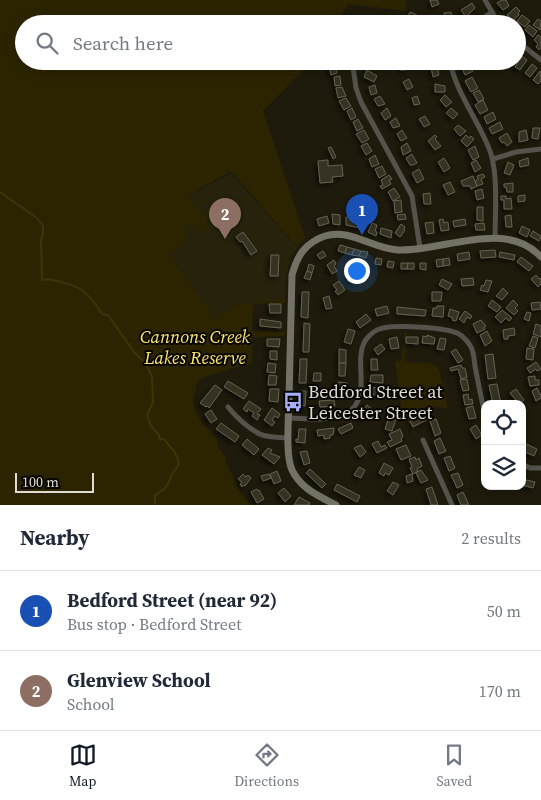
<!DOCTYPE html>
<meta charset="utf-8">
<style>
:root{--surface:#fff;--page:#f6f6f7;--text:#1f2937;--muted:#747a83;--line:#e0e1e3;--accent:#111827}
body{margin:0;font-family:"Source Serif 4",serif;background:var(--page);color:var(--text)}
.controls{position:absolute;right:15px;bottom:15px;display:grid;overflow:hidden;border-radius:10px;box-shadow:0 2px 12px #0003}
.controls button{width:45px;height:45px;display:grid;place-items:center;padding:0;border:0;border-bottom:1px solid var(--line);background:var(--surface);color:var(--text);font:25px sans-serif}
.scale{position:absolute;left:15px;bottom:12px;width:79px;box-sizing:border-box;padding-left:5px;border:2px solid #dedcd3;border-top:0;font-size:14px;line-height:18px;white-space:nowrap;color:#dedcd3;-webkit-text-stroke:4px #070602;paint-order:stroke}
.you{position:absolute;left:356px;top:270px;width:18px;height:18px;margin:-12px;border:4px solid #fff;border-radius:50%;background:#1a73e8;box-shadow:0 0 0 8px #1a73e833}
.badge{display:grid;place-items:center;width:32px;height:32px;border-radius:50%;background:var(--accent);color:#fff;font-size:16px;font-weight:700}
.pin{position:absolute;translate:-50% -41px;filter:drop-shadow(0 1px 2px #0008)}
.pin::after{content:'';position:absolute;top:26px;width:18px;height:15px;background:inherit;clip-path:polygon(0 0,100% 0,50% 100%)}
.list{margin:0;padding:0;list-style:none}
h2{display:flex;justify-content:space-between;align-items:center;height:65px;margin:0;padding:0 20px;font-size:21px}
h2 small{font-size:16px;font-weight:400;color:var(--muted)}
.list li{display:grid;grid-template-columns:32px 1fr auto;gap:15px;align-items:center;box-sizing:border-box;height:80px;padding:0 20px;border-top:1px solid var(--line)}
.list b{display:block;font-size:19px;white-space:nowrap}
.list p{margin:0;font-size:16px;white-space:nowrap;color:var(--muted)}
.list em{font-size:16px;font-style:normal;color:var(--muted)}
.icon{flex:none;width:28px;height:28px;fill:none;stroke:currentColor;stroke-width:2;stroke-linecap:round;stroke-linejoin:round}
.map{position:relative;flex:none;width:541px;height:505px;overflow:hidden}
.search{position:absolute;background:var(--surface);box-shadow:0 2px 12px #0003;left:15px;right:15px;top:15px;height:55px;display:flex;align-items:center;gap:12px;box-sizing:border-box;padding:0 18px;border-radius:28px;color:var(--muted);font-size:19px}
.sheet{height:225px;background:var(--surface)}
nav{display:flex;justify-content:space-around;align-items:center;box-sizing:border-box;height:70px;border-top:1px solid var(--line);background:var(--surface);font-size:14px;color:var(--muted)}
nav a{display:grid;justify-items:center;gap:2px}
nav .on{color:var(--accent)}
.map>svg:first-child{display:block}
.built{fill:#26220c}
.green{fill:#2c2400}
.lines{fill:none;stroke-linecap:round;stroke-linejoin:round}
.stream{stroke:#3d3504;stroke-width:2}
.building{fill:#363324;stroke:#646150;filter:url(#shadow)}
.street{stroke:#54524b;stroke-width:5}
.secondary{stroke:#747266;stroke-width:7}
.labels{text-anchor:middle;stroke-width:4;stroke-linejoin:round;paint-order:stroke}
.park-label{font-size:18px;font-style:italic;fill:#fbe470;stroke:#070602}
.poi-label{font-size:18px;fill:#dedcd3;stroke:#070602;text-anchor:start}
</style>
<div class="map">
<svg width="541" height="505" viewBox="0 0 541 505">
<defs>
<filter id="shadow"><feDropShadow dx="-2.5" dy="2.5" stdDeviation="2.5" flood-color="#0009"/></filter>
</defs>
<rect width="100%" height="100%" fill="#1e1b0c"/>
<path class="built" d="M231 173 297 248 291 257 286 278 285 299 235 305 215 318 162 312 160 229 187 197Z"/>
<g class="green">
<path d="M0 0H405L406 11 348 4 336 24H24V61H312L263 111 305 238 297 247 231 171 186 197 206 216 207 232 183 222 188 231 187 239 169 254 215 318 235 305 285 299V303L253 304 252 331 285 332V336L252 337V363L201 378 196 386 193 404 196 412 203 424 216 437 219 448 227 459 225 460 239 490 250 505H0Z"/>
<path d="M404 333H407L405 359 407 362 428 363 438 366 448 409 435 406 406 410 416 433 415 435 401 408 395 361H400L402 358Z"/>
</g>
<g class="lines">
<path class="stream" d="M0 192 37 218 43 226V234L41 241 42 280C51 278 77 285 84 292 92 298 97 306 102 314L108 315 134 352 146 364 152 376 153 402 147 415 151 426 159 435V438L165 440C169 447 177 452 178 460 180 467 175 469 172 474 167 487 167 488 155 495V505"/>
</g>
<g class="building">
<path d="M430 0H437L439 4 432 7Z"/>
<path d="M502 0H506L509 6 503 10 497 3Z"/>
<path d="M472 3 475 8 466 17 461 10Z"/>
<path d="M516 7 520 11 518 13 519 15 512 21 507 15Z"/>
<path d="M410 12 417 15 413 22 407 19Z"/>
<path d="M451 12 453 22 446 23 444 13Z"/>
<path d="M522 15 530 21 525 27 517 21Z"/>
<path d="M353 16 354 24H347L346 17Z"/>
<path d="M376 17 377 24H370L369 18Z"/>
<path d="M538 19 541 21 540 30 533 25Z"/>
<path d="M529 25 537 31 533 37 525 30Z"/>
<path d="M538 35 541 37V48L539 50 536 47 538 44 534 40Z"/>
<path d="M522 56 527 60 520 70 515 67Z"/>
<path d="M400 61H407L406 70H400Z"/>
<path d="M335 64 337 73 331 75 329 66Z"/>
<path d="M470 64 473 71 465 75 462 68Z"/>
<path d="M532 64 537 68 530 77 525 73Z"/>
<path d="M437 66 439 75 433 77 431 67Z"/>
<path d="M367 70 377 76 374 82 364 77Z"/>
<path d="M540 71 541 81 538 84 533 80Z"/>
<path d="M340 76 341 85 335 86 334 77Z"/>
<path d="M472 77 478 88 471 92 465 81Z"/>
<path d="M409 79 413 87 407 90 403 82Z"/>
<path d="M435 84 445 86V92H435Z"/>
<path d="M375 85 377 93 371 95 369 87Z"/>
<path d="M342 87 346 96 338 98 336 88Z"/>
<path d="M479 90 484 99 478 102 473 93Z"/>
<path d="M445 95 452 102 446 107 440 100Z"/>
<path d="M380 96 385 104 378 106 374 99Z"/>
<path d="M417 96 420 104 414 105 412 98Z"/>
<path d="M346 98 351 106 344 110 339 101Z"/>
<path d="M483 100 488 110 480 114 475 105Z"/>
<path d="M352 108 356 117 351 120 347 111Z"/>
<path d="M387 108 391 116 385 120 381 113Z"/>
<path d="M451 108 458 114 453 119 446 113Z"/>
<path d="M493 112 496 119 487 124 484 117Z"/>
<path d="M425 116 430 124 424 127 419 119Z"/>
<path d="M396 118 400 126 393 128 390 122Z"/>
<path d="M358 119 363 128 357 131 353 122Z"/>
<path d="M500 122 503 129 492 134 489 128Z"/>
<path d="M458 125 466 131 460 136 454 129Z"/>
<path d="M533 128H540L538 139 532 138Z"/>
<path d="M364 130 369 139 362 143 356 134Z"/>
<path d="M402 130 407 138 401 141 397 134Z"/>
<path d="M526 130 528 140 519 142V132Z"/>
<path d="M507 133 512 142 507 146 504 142 502 143 499 138Z"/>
<path d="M435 135 437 137 435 139 441 146 435 150 428 141Z"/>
<path d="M466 135 469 138 471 136 474 139 467 147 461 141Z"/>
<path d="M367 143 372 151 366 155 361 146Z"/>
<path d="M407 143 411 151 403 155 401 147Z"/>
<path d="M475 146 479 157 473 160 468 150Z"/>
<path d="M331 147 336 157 333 159 328 148Z"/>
<path d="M412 154 417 163 413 165H410L406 158Z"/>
<path d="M375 155 379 164 372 167 369 159Z"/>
<path d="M444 158 450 168 444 172 438 162Z"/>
<path d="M528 158 529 165 520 167 519 161Z"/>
<path d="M328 160V166L342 165 343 176 332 177 333 182 320 183 318 161Z"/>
<path d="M476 160 481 168 475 172 471 163Z"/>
<path d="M508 162 514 165 510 175 504 173Z"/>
<path d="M382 166 386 174 379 178 375 169Z"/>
<path d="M419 169 424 179 417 183 412 173Z"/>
<path d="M483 174 485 177 481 179 483 184 477 186 475 181 478 179 477 176Z"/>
<path d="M389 175 392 179 389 180 391 184 382 189 380 186 383 185 381 180Z"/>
<path d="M473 176 477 186 471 189 470 186H463L461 181Z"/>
<path d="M450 182 455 192 448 195 443 185Z"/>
<path d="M513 183V192H507L506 187H504V184Z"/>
<path d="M394 188 400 197 393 201 388 192Z"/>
<path d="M482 189 484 198 477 200 475 191Z"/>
<path d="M430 193 431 204H424L423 194Z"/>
<path d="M525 195V201L518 202V196Z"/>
<path d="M501 196H506V199L511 198 512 209H504V200H501Z"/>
<path d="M401 200 402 212 395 213 394 201Z"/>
<path d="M477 207H483V221L477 220Z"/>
<path d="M332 214 340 215V225L333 224Z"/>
<path d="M405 214 406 219 398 220 397 215Z"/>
<path d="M511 215 512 227H506L505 216Z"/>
<path d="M327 216 329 223 319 226 317 219Z"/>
<path d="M346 217 362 220 360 228 346 225Z"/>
<path d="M443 219 444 223 448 222 449 230 441 231 439 220Z"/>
<path d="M465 219 466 225 454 227 453 221Z"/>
<path d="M433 222 434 233 427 234 425 223Z"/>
<path d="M372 223 377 225 375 231 377 232 376 236 368 232Z"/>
<path d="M484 223 485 230H476L475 224Z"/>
<path d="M401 224 405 227 404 229 405 230 400 237 395 233Z"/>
<path d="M522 226 530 230 527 237 519 233Z"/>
<path d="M381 228 392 231 391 238 380 234Z"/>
<path d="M533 231 541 236 539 241 530 236Z"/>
<path d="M243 232 257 251 251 255 242 241 240 242 236 237Z"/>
<path d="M340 245 347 247 345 253 338 251Z"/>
<path d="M347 247 354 249 352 255 345 253Z"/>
<path d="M354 249 361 251 359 256 352 255Z"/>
<path d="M495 250 496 257 481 258 480 251Z"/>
<path d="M323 251 326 256 320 259 317 255Z"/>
<path d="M361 251 368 252 366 258 359 256Z"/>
<path d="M469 252 470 259 458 261 457 254Z"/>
<path d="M500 252 515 255 514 260 499 257Z"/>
<path d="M271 255H279L278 276H270Z"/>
<path d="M521 257 533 266 529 271 517 262Z"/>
<path d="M376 258 382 259 381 265 375 264Z"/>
<path d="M449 258 450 265 443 266V259Z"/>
<path d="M443 259V266L437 267 436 260Z"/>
<path d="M334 260 336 264 334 266 337 271 332 274 327 265Z"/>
<path d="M388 261 394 262 393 268 387 267Z"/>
<path d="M401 263H408L407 269H401Z"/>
<path d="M408 263H414V269H407Z"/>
<path d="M420 263H426V270L420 269Z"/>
<path d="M309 264 314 266 312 273 307 271Z"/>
<path d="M307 271 312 273 310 280 304 278Z"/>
<path d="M348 274 359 275 358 282 348 281Z"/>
<path d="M536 275 539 279 541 278V284L538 287 531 279Z"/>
<path d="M473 278 474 285 462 286 461 279Z"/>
<path d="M442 279 452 284 448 290 439 285Z"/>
<path d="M486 280 492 281 488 292 480 290 482 285 484 286Z"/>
<path d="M339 281 345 290 338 295 335 291 337 290 333 285Z"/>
<path d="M503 288 508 293 502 300 496 296Z"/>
<path d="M302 292H309L308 318 301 317Z"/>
<path d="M432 292H442L441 301H432Z"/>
<path d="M329 296 332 308 326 309 323 298Z"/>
<path d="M492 300 501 307 497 312 488 306Z"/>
<path d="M513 300 518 305 515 308 518 311 514 315 506 308Z"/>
<path d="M540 302 541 309 532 310 531 303Z"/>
<path d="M269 304H281V313H270Z"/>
<path d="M387 306 389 313 377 316 375 309Z"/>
<path d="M437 306H444L443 317 432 316 433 308H437Z"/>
<path d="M397 307 426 310 425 316 397 314Z"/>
<path d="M450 309 459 312 456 321 452 320 453 318 448 316Z"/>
<path d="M502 310 512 318 509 321 506 318 501 323 495 317Z"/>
<path d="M465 311 472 316 470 319 467 317 464 323 459 319Z"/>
<path d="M527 312 531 313 529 321 524 319Z"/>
<path d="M366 314 371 320 360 328 356 322Z"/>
<path d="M260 319 281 322V328L260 326Z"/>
<path d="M481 320 486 326 484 327 485 329 477 333 473 324Z"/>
<path d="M304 323 310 324 309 352H303Z"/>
<path d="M536 324 541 326V337L533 334Z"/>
<path d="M514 328 515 335 508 336V339H504L503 330Z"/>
<path d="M348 329 355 331 351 344 344 342Z"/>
<path d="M487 331 492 341 485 346 480 335Z"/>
<path d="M427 335 435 338 434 344 422 343 423 336 427 337Z"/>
<path d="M533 336 538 338 535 348 529 346Z"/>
<path d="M397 337 399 348 391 349 389 339Z"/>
<path d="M406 337H418V344L406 343Z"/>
<path d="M440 338 446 339 444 350 437 349Z"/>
<path d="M267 339H280L279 347 267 346Z"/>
<path d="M381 344 385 349 378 355 374 349Z"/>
<path d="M527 348 534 349 533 360 526 359Z"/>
<path d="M339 349 346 350V363H339Z"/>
<path d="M456 349 463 360 458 363 451 352Z"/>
<path d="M270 351H277V360L270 359Z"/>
<path d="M493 354 496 378 488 379 485 355Z"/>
<path d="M300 359H307L306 383H299Z"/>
<path d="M371 359H377L378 370H371Z"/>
<path d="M536 362 541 369 537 371 536 369 530 373 527 368Z"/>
<path d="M268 363 276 364 275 373 267 372Z"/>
<path d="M339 363H346L345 376H339Z"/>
<path d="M461 365 462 368H465L467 377 461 379 458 369 451 371 450 368Z"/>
<path d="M314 373H321V381H313Z"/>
<path d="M269 375 277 376 276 385H268Z"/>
<path d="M371 375H383V383L370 382Z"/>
<path d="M535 376V380H539V385L530 386 528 377Z"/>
<path d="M467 379 469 390 463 391 460 380Z"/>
<path d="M228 381 248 393 244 399 224 387Z"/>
<path d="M338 382 347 383V386H345L344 395H337Z"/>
<path d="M497 384 501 404H493L489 385Z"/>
<path d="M215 385 222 390 209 408 207 406 206 407 200 403Z"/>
<path d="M385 387V394L371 395 370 388Z"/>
<path d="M537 388 540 395 541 394V398L536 401 532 391Z"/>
<path d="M270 389H279L278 402 269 401Z"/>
<path d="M516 389 524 400 519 404 510 393Z"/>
<path d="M300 391H306L305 406 300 405Z"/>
<path d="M468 394 469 400 472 399 473 404 465 405 463 395Z"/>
<path d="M334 400 335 406 320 407 319 401Z"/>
<path d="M249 401 261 409 257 414 260 415 257 420 252 416 254 413 248 409 247 412 243 409Z"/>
<path d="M367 405 372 409 364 420 359 416Z"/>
<path d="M473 406 476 418 469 419 466 408Z"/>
<path d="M272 408 280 414 278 418 275 416 272 420 275 422 272 426 264 420Z"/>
<path d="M211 410 217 419 211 423 205 414Z"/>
<path d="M425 413 428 419 413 427 410 421Z"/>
<path d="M389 417 396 419 392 431 385 429Z"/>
<path d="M436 419 441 433 435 436 430 421Z"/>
<path d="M221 423 239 436 235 442 216 429Z"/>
<path d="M351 423 353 428 341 434 338 429Z"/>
<path d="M476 425 482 435 476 439 470 429Z"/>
<path d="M334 428 333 435H330V438L324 439V435L318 436 317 430Z"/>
<path d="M299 429H306L305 443 296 442V439L298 440Z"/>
<path d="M400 429 403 436 401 439 402 441 390 447 387 442 392 440 389 434Z"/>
<path d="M440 438 446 451 439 454 434 441Z"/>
<path d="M247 439 259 449 254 455 242 445Z"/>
<path d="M378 441 381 447 385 445 387 448 377 453 372 444Z"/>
<path d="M526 444 537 449 534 456 523 451Z"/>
<path d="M361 445 366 452 360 457 354 448Z"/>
<path d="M406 445 411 456 401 460 396 449Z"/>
<path d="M268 448 272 450 270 453 280 457 274 464 262 455Z"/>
<path d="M307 451 310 463 304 465 300 452Z"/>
<path d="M450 456 455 468 449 471 444 458Z"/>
<path d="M415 457 416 460 419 458 422 466 417 469 418 471 413 474 410 468 412 467 409 459Z"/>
<path d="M384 463 393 468 389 475 385 473 384 476 379 473Z"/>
<path d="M359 467 365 470 361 478 354 475Z"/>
<path d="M310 469 326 484 322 488 306 473Z"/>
<path d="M421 470 428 480 421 483 416 473Z"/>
<path d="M277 471 281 481 274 484 270 474Z"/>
<path d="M458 473 463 485 457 488 451 475Z"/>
<path d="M243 474 246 477 248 475 251 478 245 486 244 485 242 487 240 484 242 482 238 479Z"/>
<path d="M269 474 271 478 263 481 261 476Z"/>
<path d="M412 474 413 481 407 483 406 476Z"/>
<path d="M522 479 535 482 533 488 522 485Z"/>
<path d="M393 482 399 485 393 495 387 491Z"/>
<path d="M337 484 360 496 357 502 334 490Z"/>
<path d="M432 487 438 505H431L426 489Z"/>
<path d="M284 488 291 496 285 502 278 493Z"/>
<path d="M257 489 258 491 259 490 264 499 257 503 251 492Z"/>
<path d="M463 492 469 505H461L457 495Z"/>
<path d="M299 497 310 503 309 505H294Z"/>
</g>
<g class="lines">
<g class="street">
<path d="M485 0 499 24"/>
<path d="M474 24 492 12"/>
<path d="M517 41 541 60"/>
<path d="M450 61C455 90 477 119 488 146 499 169 495 212 495 238"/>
<path d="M353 67 356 88 361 102 412 196 420 248"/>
<path d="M493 159 516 152 541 149"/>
<path d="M228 407C236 417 249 429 260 434 268 438 279 437 288 438"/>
<path d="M289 418C306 419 342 423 354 407 369 389 354 361 365 341 369 335 376 329 383 328 398 325 446 327 459 334 463 336 469 343 471 347 474 352 474 360 475 366 478 382 481 398 485 414"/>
<path d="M423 440 452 505"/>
<path d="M522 464 530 468H541"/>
</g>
<path class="secondary" d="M336 505C319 496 301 489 292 470 285 455 289 416 289 398 290 357 291 316 292 275 297 256 305 243 325 236 350 228 373 249 398 250 443 252 505 218 541 257"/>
</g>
<defs>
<symbol id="bus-bare" viewBox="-9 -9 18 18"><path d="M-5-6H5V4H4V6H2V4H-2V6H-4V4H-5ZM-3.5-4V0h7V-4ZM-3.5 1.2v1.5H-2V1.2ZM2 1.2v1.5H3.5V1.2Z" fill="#a7b1fc" stroke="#070602" stroke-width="2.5" paint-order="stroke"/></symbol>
</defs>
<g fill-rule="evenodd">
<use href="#bus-bare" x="279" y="388" width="28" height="28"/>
</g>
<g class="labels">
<g class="park-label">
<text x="195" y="343">Cannons Creek<tspan x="195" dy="21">Lakes Reserve</tspan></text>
</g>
<g class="poi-label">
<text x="308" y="398">Bedford Street at<tspan x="308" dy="21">Leicester Street</tspan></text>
</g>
</g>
</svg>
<div class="controls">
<button><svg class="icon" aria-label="locate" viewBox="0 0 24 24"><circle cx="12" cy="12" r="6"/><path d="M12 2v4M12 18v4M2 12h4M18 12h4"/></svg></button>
<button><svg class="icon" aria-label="layers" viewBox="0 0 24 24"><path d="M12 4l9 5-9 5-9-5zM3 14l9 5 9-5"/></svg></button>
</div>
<div class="scale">100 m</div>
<div class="you"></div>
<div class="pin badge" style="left:362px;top:235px;background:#1a4fb4">1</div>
<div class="pin badge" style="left:225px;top:239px;background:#8d6e63">2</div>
<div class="search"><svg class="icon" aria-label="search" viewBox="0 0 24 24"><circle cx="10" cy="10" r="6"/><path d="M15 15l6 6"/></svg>Search here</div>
</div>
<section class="sheet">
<h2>Nearby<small>2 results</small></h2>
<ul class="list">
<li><span class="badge" style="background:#1a4fb4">1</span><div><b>Bedford Street (near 92)</b><p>Bus stop · Bedford Street</p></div><em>50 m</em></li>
<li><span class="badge" style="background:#8d6e63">2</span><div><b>Glenview School</b><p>School</p></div><em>170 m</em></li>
</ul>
</section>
<nav>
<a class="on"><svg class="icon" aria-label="map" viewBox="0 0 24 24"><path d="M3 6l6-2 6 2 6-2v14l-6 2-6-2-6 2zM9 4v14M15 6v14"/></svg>Map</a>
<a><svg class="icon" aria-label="directions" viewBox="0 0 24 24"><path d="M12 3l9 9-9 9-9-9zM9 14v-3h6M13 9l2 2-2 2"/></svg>Directions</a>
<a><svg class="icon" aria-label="saved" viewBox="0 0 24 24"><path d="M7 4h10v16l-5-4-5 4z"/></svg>Saved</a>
</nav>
